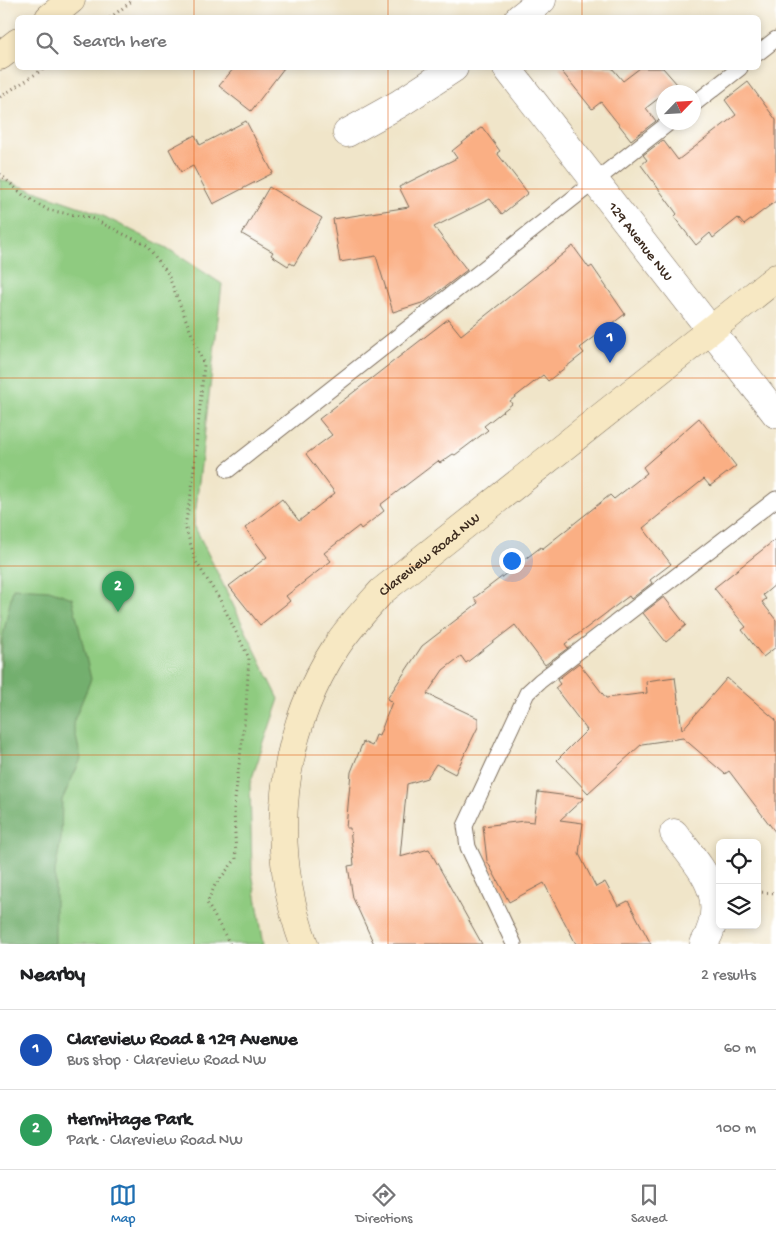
<!DOCTYPE html>
<meta charset="utf-8">
<style>
:root{--surface:#fff;--page:#f6f6f6;--text:#202124;--muted:#757577;--line:#e0e0e0;--accent:#1f6fb2}
body{margin:0;font-family:"Gochi Hand",sans-serif;background:var(--page);color:var(--text)}
.controls{position:absolute;right:15px;bottom:15px;display:grid;overflow:hidden;border-radius:8px;box-shadow:0 2px 8px #0003}
.controls button{width:45px;height:45px;display:grid;place-items:center;padding:0;border:0;border-bottom:1px solid var(--line);background:var(--surface);color:var(--text);font:25px sans-serif}
.compass{position:absolute;left:656px;top:85px;width:45px;height:45px;border-radius:50%;background:var(--surface);box-shadow:0 2px 8px #0003;rotate:65deg}
.you{position:absolute;left:511px;top:560px;width:18px;height:18px;margin:-12px;border:4px solid #fff;border-radius:50%;background:#1a73e8;box-shadow:0 0 0 8px #1a73e833}
.badge{display:grid;place-items:center;width:32px;height:32px;border-radius:50%;background:var(--accent);color:#fff;font-size:16px;font-weight:700}
.pin{position:absolute;translate:-50% -41px;filter:drop-shadow(0 1px 2px #0008)}
.pin::after{content:'';position:absolute;top:26px;width:18px;height:15px;background:inherit;clip-path:polygon(0 0,100% 0,50% 100%)}
.list{margin:0;padding:0;list-style:none}
h2{display:flex;justify-content:space-between;align-items:center;height:65px;margin:0;padding:0 20px;font-size:21px}
h2 small{font-size:16px;font-weight:400;color:var(--muted)}
.list li{display:grid;grid-template-columns:32px 1fr auto;gap:15px;align-items:center;box-sizing:border-box;height:80px;padding:0 20px;border-top:1px solid var(--line)}
.list b{display:block;font-size:19px;white-space:nowrap}
.list p{margin:0;font-size:16px;white-space:nowrap;color:var(--muted)}
.list em{font-size:16px;font-style:normal;color:var(--muted)}
.icon{flex:none;width:28px;height:28px;fill:none;stroke:currentColor;stroke-width:2;stroke-linecap:round;stroke-linejoin:round}
.map{position:relative;flex:none;width:776px;height:944px;overflow:hidden}
.search{position:absolute;background:var(--surface);box-shadow:0 2px 8px #0003;left:15px;right:15px;top:15px;height:55px;display:flex;align-items:center;gap:12px;box-sizing:border-box;padding:0 18px;border-radius:8px;color:var(--muted);font-size:19px}
.sheet{height:225px;background:var(--surface)}
nav{display:flex;justify-content:space-around;align-items:center;box-sizing:border-box;height:70px;border-top:1px solid var(--line);background:var(--surface);font-size:14px;color:var(--muted)}
nav a{display:grid;justify-items:center;gap:2px}
nav .on{color:var(--accent)}
.map>svg:first-child{display:block}
.green{fill:#8fcb80;stroke:#657a4f}
.forest{fill:#73af6e;stroke:#576c46}
.building{fill:#faaf84}
.lines{fill:none;stroke-linecap:round;stroke-linejoin:round}
.lane-casing{stroke:#7a6b5a;stroke-width:17}
.street-casing{stroke:#7a6b5a;stroke-width:29}
.secondary-casing{stroke:#7a6b5a;stroke-width:29}
.path{stroke:#7a6b5a;stroke-width:3;stroke-dasharray:1 4;stroke-linecap:butt}
.lane{stroke:#fff;stroke-width:15}
.street{stroke:#fff;stroke-width:28}
.secondary{stroke:#f7e8c3;stroke-width:28}
.grid{fill:none;stroke:#df570d;stroke-width:1;stroke-opacity:0.55}
.labels{text-anchor:middle;stroke-width:4;stroke-linejoin:round;paint-order:stroke}
.street-label{font-size:15px;fill:#3b2a1e;stroke:#fff}
</style>
<div class="map">
<svg width="776" height="944" viewBox="0 0 776 944">
<rect width="100%" height="100%" fill="#fff"/>
<filter id="ink" filterUnits="userSpaceOnUse"><feTurbulence type="fractalNoise" baseFrequency=".02" numOctaves="2"/><feDisplacementMap in="SourceGraphic" scale="10" xChannelSelector="R" yChannelSelector="G"/><feConvolveMatrix kernelMatrix="1 2 1 2 8 2 1 2 1" color-interpolation-filters="sRGB"/></filter>
<filter id="wash" filterUnits="userSpaceOnUse"><feTurbulence type="fractalNoise" baseFrequency=".0096" numOctaves="4" result="noise"/><feDisplacementMap in="SourceGraphic" scale="20" xChannelSelector="R" yChannelSelector="G"/><feGaussianBlur stdDeviation="1.12" result="paint"/><feColorMatrix in="noise" values="0 0 0 0 0 0 0 0 0 0 0 0 0 0 0 0 0 1.4 0 .05"/><feComposite in="paint" operator="in"/></filter>
<g filter="url(#wash)">
<rect width="100%" height="100%" fill="#f0e5c9"/>
<path class="green" d="M0 179 95 212 167 248 222 284 194 525 279 699 250 784 252 872 264 944H0Z"/>
<path class="forest" d="M13 588 49 590 72 598 91 679 73 723 81 759 62 800 61 839 55 871V944H0V694L2 640Z"/>
<g id="blocks">
<g class="building">
<path d="M234 68H284L251 111 219 86Z"/>
<path d="M559 68H612L623 81 640 68H663L677 84 646 108 656 121 631 140 601 102 592 109Z"/>
<path d="M748 82 776 120V201L744 225 738 218 713 238 710 233 696 245 674 217 677 214 641 165 647 160 643 155 663 140 678 160 736 115 725 100Z"/>
<path d="M246 121 273 173 213 204 193 166 181 172 169 149 195 135 200 145Z"/>
<path d="M482 127 500 151 497 153 528 193 502 214 490 199 434 227 467 270 425 302 393 312 376 256 340 262 333 219 409 207 399 187 457 158 452 151Z"/>
<path d="M269 187 322 218 294 265 290 263 288 266 271 255 273 252 242 234Z"/>
<path d="M573 246 589 268 592 266 625 314 580 348 584 353 548 381 543 375 510 401 512 404 484 426 488 430 455 455 453 454 440 463 438 461 380 505 384 511 361 529 359 526 324 553 331 561 286 596 290 601 260 625 229 586 267 557 245 528 282 499 299 521 335 493 306 454 332 435 319 419 448 319 461 335Z"/>
<path d="M699 418 736 466 710 486 704 479 643 528 671 564 650 580 652 583 631 599 629 596 565 644 568 648 545 665 515 625 466 663 461 656 443 670 427 694 478 718V727L455 774 436 764 427 778 407 784 400 857 429 849 482 944H374L353 898 348 866 354 865 350 828H346L351 772 363 742 372 746 376 735 379 736 392 702 387 699 422 646 478 603 474 598 541 547 542 549 610 495 614 499 647 473 643 467Z"/>
<path d="M776 539V584L763 595 766 599 762 602 776 620V647L763 657 742 630 746 627 714 588Z"/>
<path d="M664 597 686 625 666 642 643 613Z"/>
<path d="M579 663 606 698 647 693 646 681 675 677 682 730 727 678 776 720V833L729 771 725 774 683 738 642 744 588 793 557 760 587 730 555 688 560 684 557 680Z"/>
<path d="M538 792 584 798 560 820 583 823 579 854 596 887 605 882 618 906 628 901 651 944H576L544 883 509 902 487 861 483 826 524 821 534 822Z"/>
</g>
</g>
</g>
<g filter="url(#ink)">
<use href="#blocks" fill-opacity="0" stroke="#7a6b5a" stroke-width="1"/>
<g class="lines">
<defs>
<g id="lane">
<path d="M758 53 776 39"/>
<path d="M694 104 740 68"/>
<path d="M228 470 670 122"/>
<path d="M514 944 468 847 465 826 527 693 540 681 776 499"/>
</g>
<g id="street">
<path d="M519 18 542 0"/>
<path id="s1" d="M507 68 776 414"/>
<path d="M347 133 399 104 454 68"/>
<path d="M674 833C701 869 731 897 704 944"/>
</g>
<g id="secondary">
<path d="M49 18 71 0"/>
<path d="M0 56 18 42"/>
<path id="s2" d="M304 944C268 846 279 735 336 647 349 627 366 609 382 591L776 278"/>
</g>
</defs>
<use href="#lane" class="lane-casing"/>
<use href="#street" class="street-casing"/>
<use href="#secondary" class="secondary-casing"/>
<g class="path">
<path d="M110 18 133 0"/>
<path d="M0 97 45 68"/>
<path d="M0 174 23 195 48 210 91 218 146 245 167 272 204 365 192 488 185 526 196 562 219 598 249 658 246 707 234 808 236 859 215 885 207 903 230 944"/>
<path d="M757 892 776 893"/>
</g>
<use href="#lane" class="lane"/>
<use href="#street" class="street"/>
<use href="#secondary" class="secondary"/>
</g>
</g>
<path class="grid" d="M194 0V18M388 0V18M582 0V18M194 68V944M388 68V944M582 68V944M0 189H776M0 378H776M0 566H776M0 755H776"/>
<g class="labels">
<g class="street-label">
<text dy="5" stroke="none"><textPath href="#s1" startOffset="219">129 Avenue NW</textPath></text>
<text dy="5" stroke="none"><textPath href="#s2" startOffset="442">Clareview Road NW</textPath></text>
</g>
</g>
</svg>
<div class="controls">
<button><svg class="icon" aria-label="locate" viewBox="0 0 24 24"><circle cx="12" cy="12" r="6"/><path d="M12 2v4M12 18v4M2 12h4M18 12h4"/></svg></button>
<button><svg class="icon" aria-label="layers" viewBox="0 0 24 24"><path d="M12 4l9 5-9 5-9-5zM3 14l9 5 9-5"/></svg></button>
</div>
<svg class="compass" viewBox="-18 -18 36 36"><path d="M0-13l5 13h-10z" fill="#e53935"/><path d="M0 13l5-13h-10z" fill="#757577"/></svg>
<div class="you"></div>
<div class="pin badge" style="left:610px;top:363px;background:#1a4fb4">1</div>
<div class="pin badge" style="left:118px;top:612px;background:#2e9e5b">2</div>
<div class="search"><svg class="icon" aria-label="search" viewBox="0 0 24 24"><circle cx="10" cy="10" r="6"/><path d="M15 15l6 6"/></svg>Search here</div>
</div>
<section class="sheet">
<h2>Nearby<small>2 results</small></h2>
<ul class="list">
<li><span class="badge" style="background:#1a4fb4">1</span><div><b>Clareview Road &amp; 129 Avenue</b><p>Bus stop · Clareview Road NW</p></div><em>60 m</em></li>
<li><span class="badge" style="background:#2e9e5b">2</span><div><b>Hermitage Park</b><p>Park · Clareview Road NW</p></div><em>100 m</em></li>
</ul>
</section>
<nav>
<a class="on"><svg class="icon" aria-label="map" viewBox="0 0 24 24"><path d="M3 6l6-2 6 2 6-2v14l-6 2-6-2-6 2zM9 4v14M15 6v14"/></svg>Map</a>
<a><svg class="icon" aria-label="directions" viewBox="0 0 24 24"><path d="M12 3l9 9-9 9-9-9zM9 14v-3h6M13 9l2 2-2 2"/></svg>Directions</a>
<a><svg class="icon" aria-label="saved" viewBox="0 0 24 24"><path d="M7 4h10v16l-5-4-5 4z"/></svg>Saved</a>
</nav>
